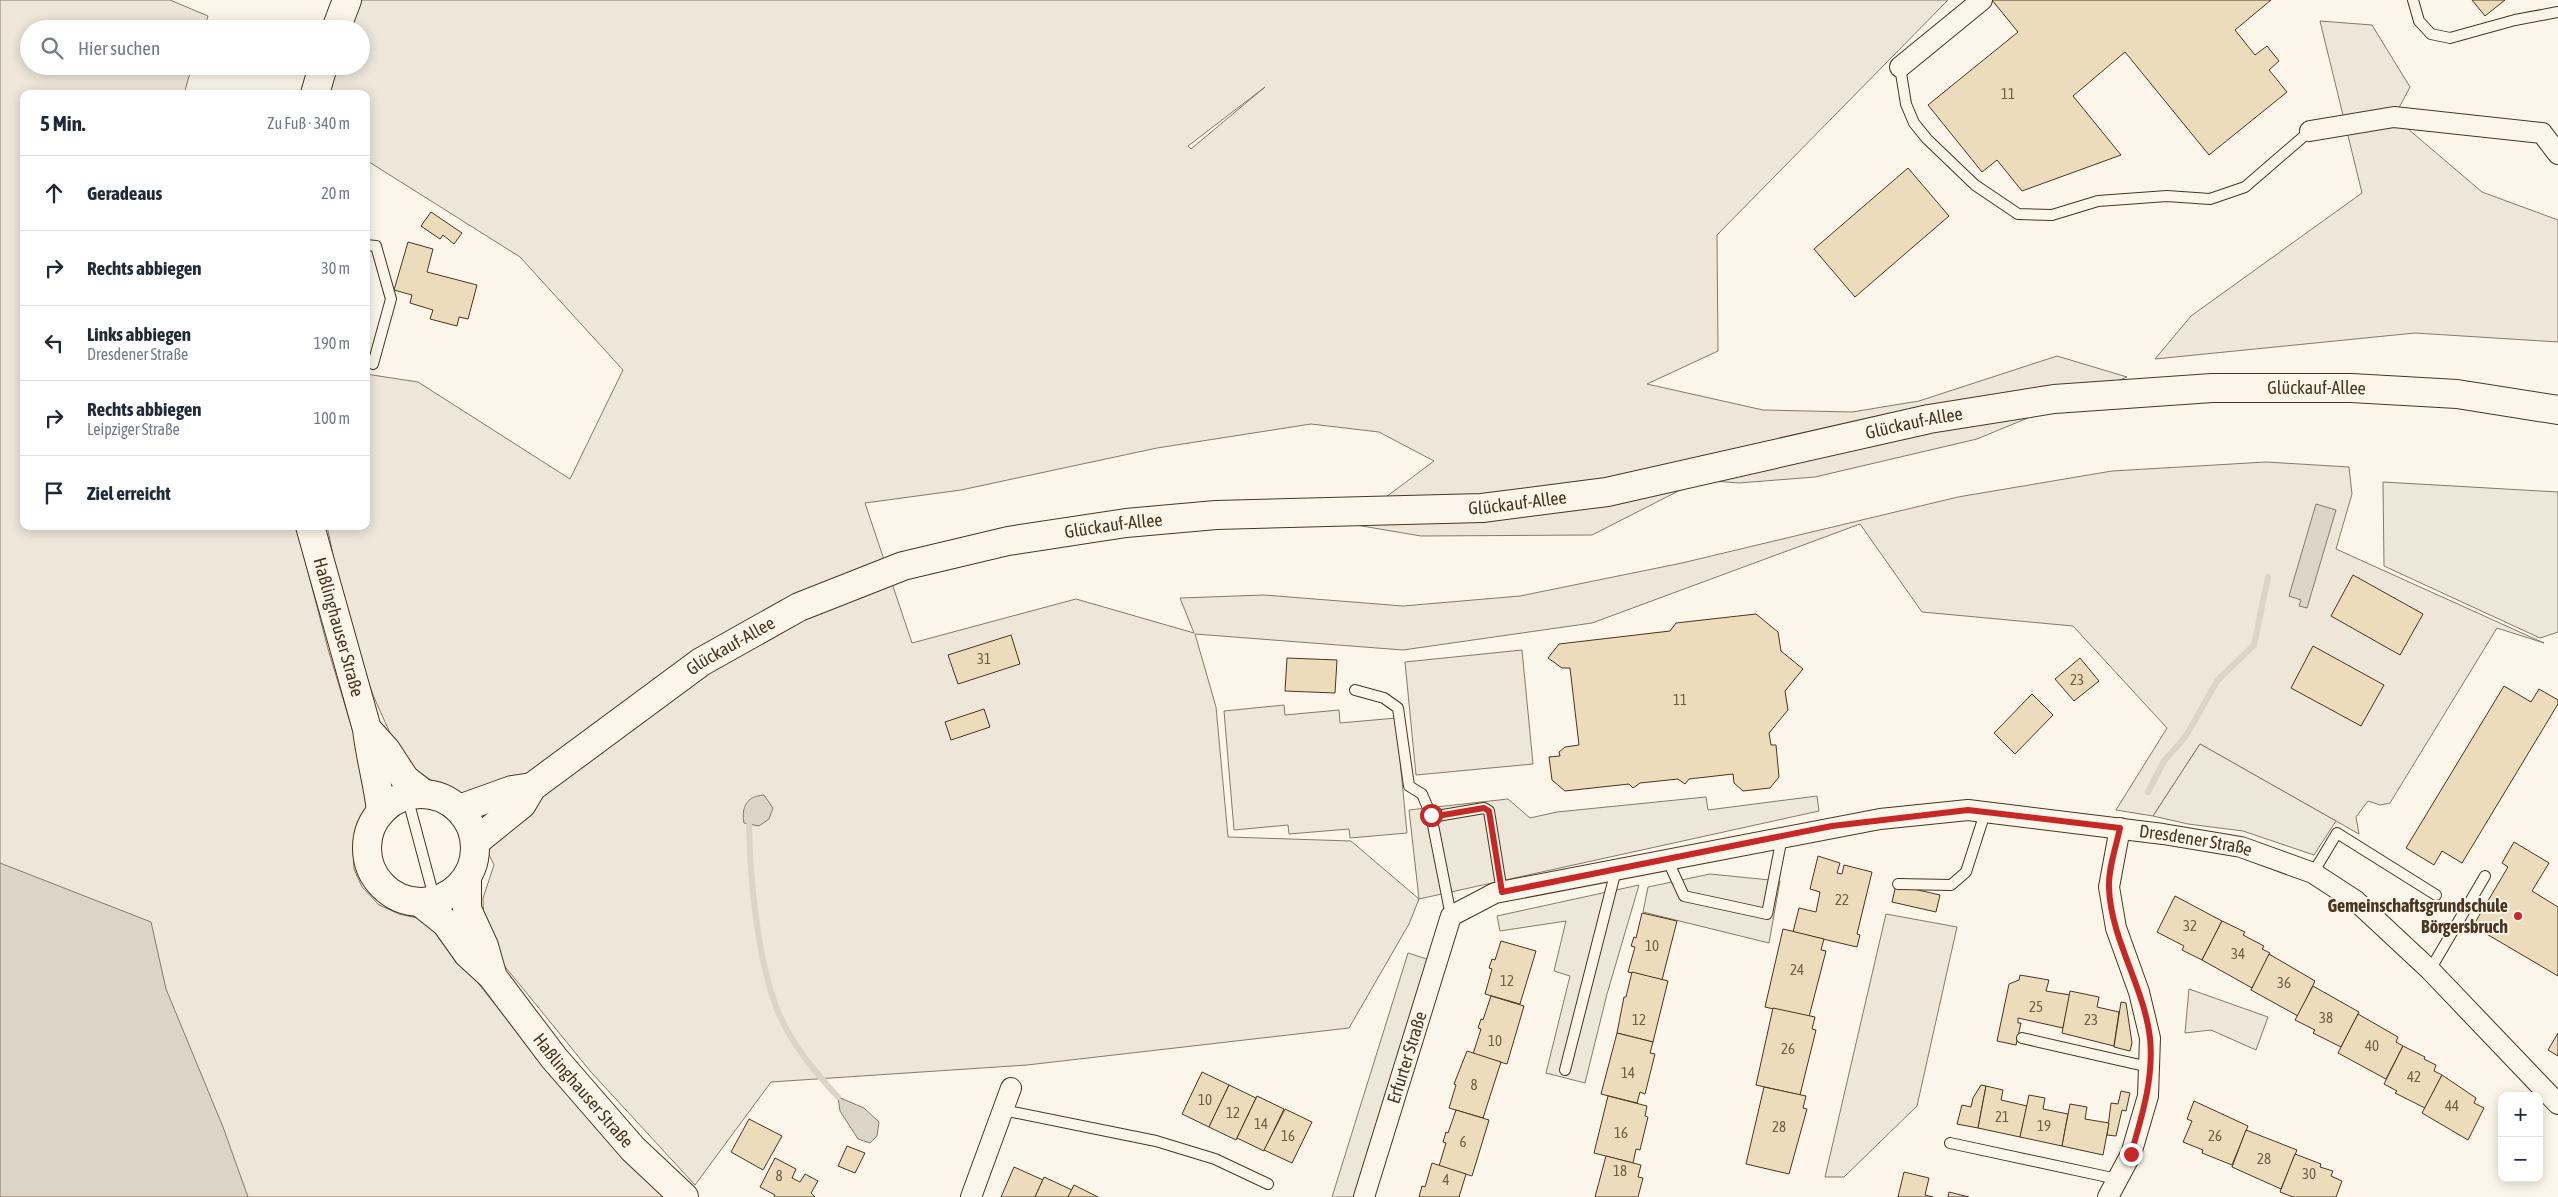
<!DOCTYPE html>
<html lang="de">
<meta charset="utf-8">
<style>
:root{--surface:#fff;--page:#f2f2f3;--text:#1f2937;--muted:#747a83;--line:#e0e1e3}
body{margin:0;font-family:"Asap Condensed",sans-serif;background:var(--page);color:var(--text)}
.controls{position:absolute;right:15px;bottom:15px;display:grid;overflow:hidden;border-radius:10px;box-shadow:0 2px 12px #0003}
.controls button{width:45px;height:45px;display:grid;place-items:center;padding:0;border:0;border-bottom:1px solid var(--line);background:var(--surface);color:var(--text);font:25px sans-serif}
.stop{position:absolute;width:15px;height:15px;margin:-11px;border:4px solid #c62828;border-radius:50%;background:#fff}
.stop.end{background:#c62828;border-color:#fff;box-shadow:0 1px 5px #0008}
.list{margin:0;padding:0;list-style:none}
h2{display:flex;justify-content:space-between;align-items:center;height:65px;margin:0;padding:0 20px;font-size:21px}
h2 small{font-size:16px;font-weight:400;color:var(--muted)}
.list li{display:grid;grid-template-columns:32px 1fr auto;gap:15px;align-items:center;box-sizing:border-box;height:75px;padding:0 20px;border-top:1px solid var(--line)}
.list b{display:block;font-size:19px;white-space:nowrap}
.list p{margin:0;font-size:16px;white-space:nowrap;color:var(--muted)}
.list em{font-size:16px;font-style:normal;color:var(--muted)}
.icon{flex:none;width:28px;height:28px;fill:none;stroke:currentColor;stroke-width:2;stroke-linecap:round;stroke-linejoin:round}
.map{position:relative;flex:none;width:2558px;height:1197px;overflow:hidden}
.search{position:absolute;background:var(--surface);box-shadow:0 2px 12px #0003;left:20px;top:20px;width:350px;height:55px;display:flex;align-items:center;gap:12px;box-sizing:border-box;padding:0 18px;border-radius:28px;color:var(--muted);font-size:19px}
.panel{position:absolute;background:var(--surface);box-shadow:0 2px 12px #0003;left:20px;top:90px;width:350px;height:440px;border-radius:10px}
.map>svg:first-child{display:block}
.green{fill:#ede6d9;stroke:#887966;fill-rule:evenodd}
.parking{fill:#ede7d9;stroke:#887966}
.water{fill:#dcd4c6;stroke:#887966}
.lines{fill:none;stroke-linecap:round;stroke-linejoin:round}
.stream{stroke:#dcd4c6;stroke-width:6}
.building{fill:#ecdcbc;stroke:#4a3520}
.lane-casing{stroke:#4a3520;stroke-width:12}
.street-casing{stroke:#4a3520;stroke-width:22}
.secondary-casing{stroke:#4a3520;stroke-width:30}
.lane{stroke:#fbf6e9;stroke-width:10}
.street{stroke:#fbf6e9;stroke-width:20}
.secondary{stroke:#fbf6e9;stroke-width:28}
.route{stroke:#c62828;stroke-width:6}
.poi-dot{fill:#c62828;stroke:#fbf6e9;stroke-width:2}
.labels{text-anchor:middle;stroke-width:4;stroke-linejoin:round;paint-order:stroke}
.number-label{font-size:15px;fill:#725f47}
.street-label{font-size:18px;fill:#4a3520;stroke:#fbf6e9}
.poi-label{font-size:18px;font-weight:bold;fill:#4a3520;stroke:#fbf6e9;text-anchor:end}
</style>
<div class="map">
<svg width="2558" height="1197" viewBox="0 0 2558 1197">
<rect width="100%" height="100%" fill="#fbf6e9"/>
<g class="green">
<path d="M0 0H170L208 16 204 29H29V66H192L184 94H24V526H296L328 649 370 788 368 806 358 822 353 849 354 869 362 887 379 905 399 914 421 919 435 929 544 1066 665 1197H0Z"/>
<path d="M358 0H1948L1717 235 1718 351 1647 384 1763 410 1852 412 1919 401 2057 356 2127 377 1977 439 1815 477 1739 483 1700 480 1592 535 1421 536 1350 524 1434 461 1379 432 1311 424 1157 448 961 490 865 503 912 643 1076 599 1194 633 1180 598 1264 595 1403 606 1520 596 1682 563 1958 497 2112 471 2266 462 2349 467 2352 494 2336 549 2544 643 2497 628 2390 803 2380 805 2368 801 2356 817 2359 834 2200 744 2153 816 2116 810 2167 728 2073 626 1922 612 1860 524 1592 623 1403 650 1195 634 1216 707 1228 837 1351 841 1419 899 1409 924 1349 1028 1027 1065 771 1082 695 1185 591 1072 498 958 484 928 483 898 494 865 459 792 434 782 402 760 373 695 347 621 327 526H366V374L418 382 570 479 623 370 520 257 366 160V94H326L334 66H361V29H346ZM1265 87 1191 149 1188 146Z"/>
<path d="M2320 21 2372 25 2410 87 2394 117 2482 192 2558 220V342L2415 333 2155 359 2191 316 2362 193Z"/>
<path d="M1522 650 1533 764 1416 775 1405 662Z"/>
<path d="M1284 705 1285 715 1339 710 1340 723 1396 718 1407 833 1350 838 1349 829 1289 834 1288 825 1234 830 1224 711Z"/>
<path d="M1886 914 1957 927 1917 1106 1844 1177H1825Z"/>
<path d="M2189 989 2268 1017 2256 1050 2211 1030 2185 1033Z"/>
</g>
<g class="parking">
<path d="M2383 482 2558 492V632L2540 638 2384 566Z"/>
<path d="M2200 744 2336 821 2314 855 2243 831 2188 824 2153 816Z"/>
<path d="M1817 796 1819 811 1419 899 1409 810 1508 799 1530 818 1557 812 1706 797 1708 810Z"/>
<path d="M1710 874 1780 881 1769 943 1643 912 1648 887Z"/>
<path d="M1639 885 1607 994 1585 1083 1546 1073 1570 976 1554 971 1566 921 1500 931 1497 916Z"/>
<path d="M1408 953 1430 960 1370 1144 1356 1197H1332Z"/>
</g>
<g class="water">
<path d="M2316 504 2336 510 2307 608 2299 606 2301 600 2289 596Z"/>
<path d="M764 795 773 808 769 819 759 826 744 823C741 807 747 796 764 795Z"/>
<path d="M0 863 151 922 166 989 223 1127 248 1197H0Z"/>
<path d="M838 1097 864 1108 879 1122 877 1136 870 1143 858 1139 840 1111Z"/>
</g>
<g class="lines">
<g class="stream">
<path d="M2148 792 2164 761 2186 736 2217 681 2254 645 2268 577"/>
<path d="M749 825C750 879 758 965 779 1014 793 1046 815 1072 838 1097"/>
</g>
</g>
<g class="building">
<path d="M1992 0H2271L2235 30 2255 55 2267 46 2279 61 2269 70 2287 92 2209 155 2125 52 2073 96 2121 155 2022 191 1997 160 1982 172 1928 105 2018 32Z"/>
<path d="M2472 0H2505L2485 16Z"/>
<path d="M1908 168 1949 216 1855 297 1814 249Z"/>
<path d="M431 212 462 233 454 244 443 235 440 239 421 226Z"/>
<path d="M408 242 433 249 427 272 477 285 468 319 459 317 457 326 430 319 433 310 410 303 412 295 394 290Z"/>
<path d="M2353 575 2423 614 2400 655 2331 616Z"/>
<path d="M1756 614 1778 632 1781 651 1803 669 1785 691 1788 710 1769 733 1771 745H1776L1779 777 1770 788 1743 791 1734 783 1733 774 1689 779 1685 784 1678 779 1640 783 1633 788 1629 784 1565 791 1552 780 1549 757 1560 756 1559 752 1565 747 1579 745 1570 668H1562L1548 658 1559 644 1670 631 1676 623Z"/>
<path d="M1011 635 1020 664 958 684 948 655Z"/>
<path d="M2313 646 2384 685 2361 726 2291 688Z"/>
<path d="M1287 658 1337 660 1335 693 1285 691Z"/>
<path d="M2080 658 2099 681 2074 701 2055 679Z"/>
<path d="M2504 686 2531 702 2539 689 2558 700V704L2462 863 2442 851 2434 865 2406 848Z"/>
<path d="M2032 694 2053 715 2015 754 1994 733Z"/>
<path d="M984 709 990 727 951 740 945 722Z"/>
<path d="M2514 842 2549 863 2532 891 2558 907V976L2473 926 2508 867 2502 863Z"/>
<path d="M1818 856 1840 863 1837 873 1842 874 1844 865 1872 872 1857 934 1860 935 1857 947 1793 932 1799 908 1816 912 1820 892 1810 889Z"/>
<path d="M1896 885 1940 895 1936 912 1892 902Z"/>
<path d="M2175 896 2222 921 2202 960 2182 950 2184 946 2157 932Z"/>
<path d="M1642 913 1677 921 1662 980 1628 972 1635 947 1631 946 1634 937 1636 938Z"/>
<path d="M2222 921 2245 932 2243 935 2264 946 2262 949 2270 953 2252 988 2202 960Z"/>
<path d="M1783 929 1824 939 1821 950 1826 951 1809 1017 1765 1007Z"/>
<path d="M1501 941 1536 951 1520 1004 1485 994 1492 969 1489 968 1492 959 1495 960Z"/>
<path d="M2269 954 2315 981 2298 1016 2251 990Z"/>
<path d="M1632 972 1668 981 1653 1042 1617 1033 1624 997H1626Z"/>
<path d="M2020 975 2049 980 2046 991 2070 995 2063 1028 2018 1018V1023H2021L2016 1045 1997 1041 2009 984 2019 980Z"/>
<path d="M2313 986 2359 1012 2341 1047 2313 1033 2315 1030 2295 1020Z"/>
<path d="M2070 991 2099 997 2097 1007 2119 1012 2114 1046 2062 1033Z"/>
<path d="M1491 996 1524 1006 1507 1064 1473 1054 1481 1029 1478 1028 1481 1019 1483 1020Z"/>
<path d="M2121 1002 2126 1003 2132 1043 2130 1051 2114 1047Z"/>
<path d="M1773 1008 1815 1017 1812 1029 1816 1030 1800 1095 1756 1085Z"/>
<path d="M2358 1014 2398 1037 2396 1042 2403 1046 2386 1079 2338 1053Z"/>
<path d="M1617 1033 1653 1042 1650 1053 1655 1054 1645 1094 1640 1092 1637 1103 1601 1094Z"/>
<path d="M2558 1033V1056L2548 1050Z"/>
<path d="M2403 1046 2425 1057 2424 1059 2436 1065 2434 1071 2442 1075 2425 1108 2395 1093 2397 1091 2384 1084Z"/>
<path d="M1467 1051 1501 1062 1483 1118 1449 1108 1456 1085 1454 1084Z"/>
<path d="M1202 1072 1229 1085 1209 1127 1182 1114Z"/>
<path d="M2442 1075 2476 1098 2474 1103 2484 1108 2468 1140 2422 1113Z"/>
<path d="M1229 1085 1256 1098 1236 1140 1209 1127Z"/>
<path d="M1981 1085 1986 1086 1978 1128 1957 1124 1962 1105 1971 1107 1973 1098Z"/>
<path d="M1986 1086 2003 1090 2001 1100 2027 1106 2020 1137 1978 1128Z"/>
<path d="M1764 1087 1806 1096 1803 1108 1807 1109 1789 1174 1746 1164Z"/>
<path d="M2121 1091 2130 1093 2126 1111 2122 1110 2116 1136 2107 1135 2111 1103 2118 1104Z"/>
<path d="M2029 1095 2045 1098 2043 1109 2068 1114 2062 1146 2020 1137Z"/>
<path d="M1257 1096 1284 1109 1264 1151 1237 1138Z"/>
<path d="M1608 1096 1647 1106 1645 1116 1648 1117 1640 1150 1636 1149 1633 1163 1594 1153Z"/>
<path d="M2194 1101 2248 1126 2232 1165 2202 1153 2203 1150 2183 1142 2192 1121 2187 1119Z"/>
<path d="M2070 1104 2087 1107 2085 1119 2109 1123 2103 1155 2062 1146Z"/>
<path d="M1285 1109 1312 1122 1292 1163 1264 1150Z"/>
<path d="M1456 1110 1489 1120 1472 1176 1439 1166 1446 1143 1443 1142 1446 1132 1448 1133Z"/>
<path d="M749 1119 782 1136 763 1170 731 1152Z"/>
<path d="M2246 1130 2297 1150 2281 1189 2232 1167Z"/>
<path d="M847 1146 865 1153 855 1173 838 1166Z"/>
<path d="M2295 1154 2321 1164 2320 1167 2333 1171 2331 1176 2342 1181 2336 1197H2293L2280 1192Z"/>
<path d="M1606 1156 1641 1165 1638 1177 1643 1178 1638 1197H1595Z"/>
<path d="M775 1158 796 1169 792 1178 800 1182 805 1174 818 1181 811 1193 815 1197H774L775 1195 760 1187Z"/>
<path d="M1432 1163 1466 1174 1459 1197H1419L1422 1186 1425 1187Z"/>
<path d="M1014 1167 1043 1180 1035 1197H1001Z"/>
<path d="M1904 1172 1929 1178 1925 1195 1933 1197H1898Z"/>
<path d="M1044 1177 1072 1190 1068 1197H1035Z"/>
<path d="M1074 1185 1098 1197H1068Z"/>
<path d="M1949 1192 1969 1197H1948Z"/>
</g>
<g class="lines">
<defs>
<g id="lane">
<path d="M2413 0 2419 21 2431 34 2450 38 2515 20 2558 12"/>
<path d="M1900 67 1906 104 1914 123 1927 139 1975 185 2018 214 2052 215 2098 201 2167 196 2210 199 2245 187 2310 131"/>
<path d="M366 245 376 246 391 299 373 364"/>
<path d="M1355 690 1384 698 1398 708 1409 786 1422 794 1431 815 1451 916"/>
<path d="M407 796 435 901"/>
<path d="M1432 819 1437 816 1484 808 1489 811 1502 892"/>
<path d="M1667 859 1684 896 1767 914 1782 837"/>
<path d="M2313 873 2337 833 2436 895"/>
<path d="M1898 884 1951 885 1966 872 1985 813"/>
<path d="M2430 970 2485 876"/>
<path d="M2022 1038 2149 1067"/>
<path d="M1565 1070 1616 870"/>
<path d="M1003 1110 1156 1141 1215 1159 1268 1184"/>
<path d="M1950 1143 2117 1179"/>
</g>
<g id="street">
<path d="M1900 67 1982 0"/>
<path d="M2310 131 2394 117 2542 133 2558 154"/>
<path d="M971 1197 1011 1088"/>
<path id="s1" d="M1364 1197 1451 916 1495 893 1880 819 1968 810 2163 834 2241 847 2313 873 2356 901 2430 970 2558 1104"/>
<path d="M2108 1197 2131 1154 2148 1096 2150 1038 2139 992 2116 928 2109 887 2120 828"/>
</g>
<g id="secondary">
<path d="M336 29 347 0"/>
<path d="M315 94 323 66"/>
<path id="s2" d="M310 526 367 729C370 757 378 783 381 811"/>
<path d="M368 730 386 750 405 779 424 794"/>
<circle cx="421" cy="848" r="54"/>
<path d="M459 809 512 790 532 787"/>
<path id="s3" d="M475 842 522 804 532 787 701 662 799 607 903 566 1008 541 1126 523 1216 515 1482 508 1607 492 1929 419 2054 399 2212 388H2351L2457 394 2558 410"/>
<path d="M467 878V909L484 946 492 974"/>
<path id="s4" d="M421 903 446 923 468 954 492 976 554 1058 633 1149 684 1197"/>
</g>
</defs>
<use href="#lane" class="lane-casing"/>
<use href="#street" class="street-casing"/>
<use href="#secondary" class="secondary-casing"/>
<use href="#lane" class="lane"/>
<use href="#street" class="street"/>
<use href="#secondary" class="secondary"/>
</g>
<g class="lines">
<path class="route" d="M1431 815 1432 819 1437 816 1484 808 1489 811 1502 892 1832 826 1968 810 2120 828C2116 847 2108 869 2109 888 2111 940 2144 986 2150 1038 2154 1078 2142 1116 2131 1154"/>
</g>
<circle class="poi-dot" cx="2518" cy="916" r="5"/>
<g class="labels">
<g class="number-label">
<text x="2008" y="99">11</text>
<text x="984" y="664">31</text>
<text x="2077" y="685">23</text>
<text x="1680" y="705">11</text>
<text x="1842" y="905">22</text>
<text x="2190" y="931">32</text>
<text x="1652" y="951">10</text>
<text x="2238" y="959">34</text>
<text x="1797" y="975">24</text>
<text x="1507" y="986">12</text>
<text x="2284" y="988">36</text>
<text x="2036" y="1012">25</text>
<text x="2326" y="1023">38</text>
<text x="1639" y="1025">12</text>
<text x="2091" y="1025">23</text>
<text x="1495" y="1046">10</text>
<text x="2372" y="1051">40</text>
<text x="1788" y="1054">26</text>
<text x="1628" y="1078">14</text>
<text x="2414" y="1082">42</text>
<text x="1474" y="1090">8</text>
<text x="1205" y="1105">10</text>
<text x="2452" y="1111">44</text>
<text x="1233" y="1118">12</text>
<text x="2002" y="1122">21</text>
<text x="1261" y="1129">14</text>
<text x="2044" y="1131">19</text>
<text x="1779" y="1132">28</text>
<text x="1621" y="1138">16</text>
<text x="1288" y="1141">16</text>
<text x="2215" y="1141">26</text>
<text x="1463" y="1147">6</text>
<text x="2264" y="1164">28</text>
<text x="1620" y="1176">18</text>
<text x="2309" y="1179">30</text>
<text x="779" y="1181">8</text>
<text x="1446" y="1185">4</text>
</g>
<g class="street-label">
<text dy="6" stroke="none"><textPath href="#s3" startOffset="1944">Glückauf-Allee</textPath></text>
<text dy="6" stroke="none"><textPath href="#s3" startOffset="1539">Glückauf-Allee</textPath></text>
<text dy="6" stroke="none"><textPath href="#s3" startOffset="1134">Glückauf-Allee</textPath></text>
<text dy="6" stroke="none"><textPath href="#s3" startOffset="729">Glückauf-Allee</textPath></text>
<text dy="6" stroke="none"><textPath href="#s2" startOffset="105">Haßlinghauser Straße</textPath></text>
<text dy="6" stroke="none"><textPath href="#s3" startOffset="324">Glückauf-Allee</textPath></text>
<text dy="6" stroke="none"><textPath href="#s1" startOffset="1054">Dresdener Straße</textPath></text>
<text dy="6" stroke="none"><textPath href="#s1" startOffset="146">Erfurter Straße</textPath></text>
<text dy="6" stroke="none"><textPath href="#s4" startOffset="249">Haßlinghauser Straße</textPath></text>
</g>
<g class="poi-label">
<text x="2508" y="912">Gemeinschaftsgrundschule<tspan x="2508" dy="21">Börgersbruch</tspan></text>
</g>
</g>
</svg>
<div class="controls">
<button>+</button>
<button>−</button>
</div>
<div class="stop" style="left:1431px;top:815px"></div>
<div class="stop end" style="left:2131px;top:1154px"></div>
<div class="search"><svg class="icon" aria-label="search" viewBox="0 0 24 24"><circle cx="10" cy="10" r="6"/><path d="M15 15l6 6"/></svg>Hier suchen</div>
<section class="panel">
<h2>5 Min.<small>Zu Fuß · 340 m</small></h2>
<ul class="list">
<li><svg class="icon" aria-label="ahead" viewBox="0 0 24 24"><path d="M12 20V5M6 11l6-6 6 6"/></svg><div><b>Geradeaus</b></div><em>20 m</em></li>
<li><svg class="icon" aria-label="right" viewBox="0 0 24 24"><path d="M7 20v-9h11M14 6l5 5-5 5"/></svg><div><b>Rechts abbiegen</b></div><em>30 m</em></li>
<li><svg class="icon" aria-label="left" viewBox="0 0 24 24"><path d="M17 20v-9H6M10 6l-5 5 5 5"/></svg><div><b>Links abbiegen</b><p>Dresdener Straße</p></div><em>190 m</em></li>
<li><svg class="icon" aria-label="right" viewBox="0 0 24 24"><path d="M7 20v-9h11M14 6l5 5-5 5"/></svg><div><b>Rechts abbiegen</b><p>Leipziger Straße</p></div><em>100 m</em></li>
<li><svg class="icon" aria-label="arrive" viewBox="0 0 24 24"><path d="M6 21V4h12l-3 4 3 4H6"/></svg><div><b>Ziel erreicht</b></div></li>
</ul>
</section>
</div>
